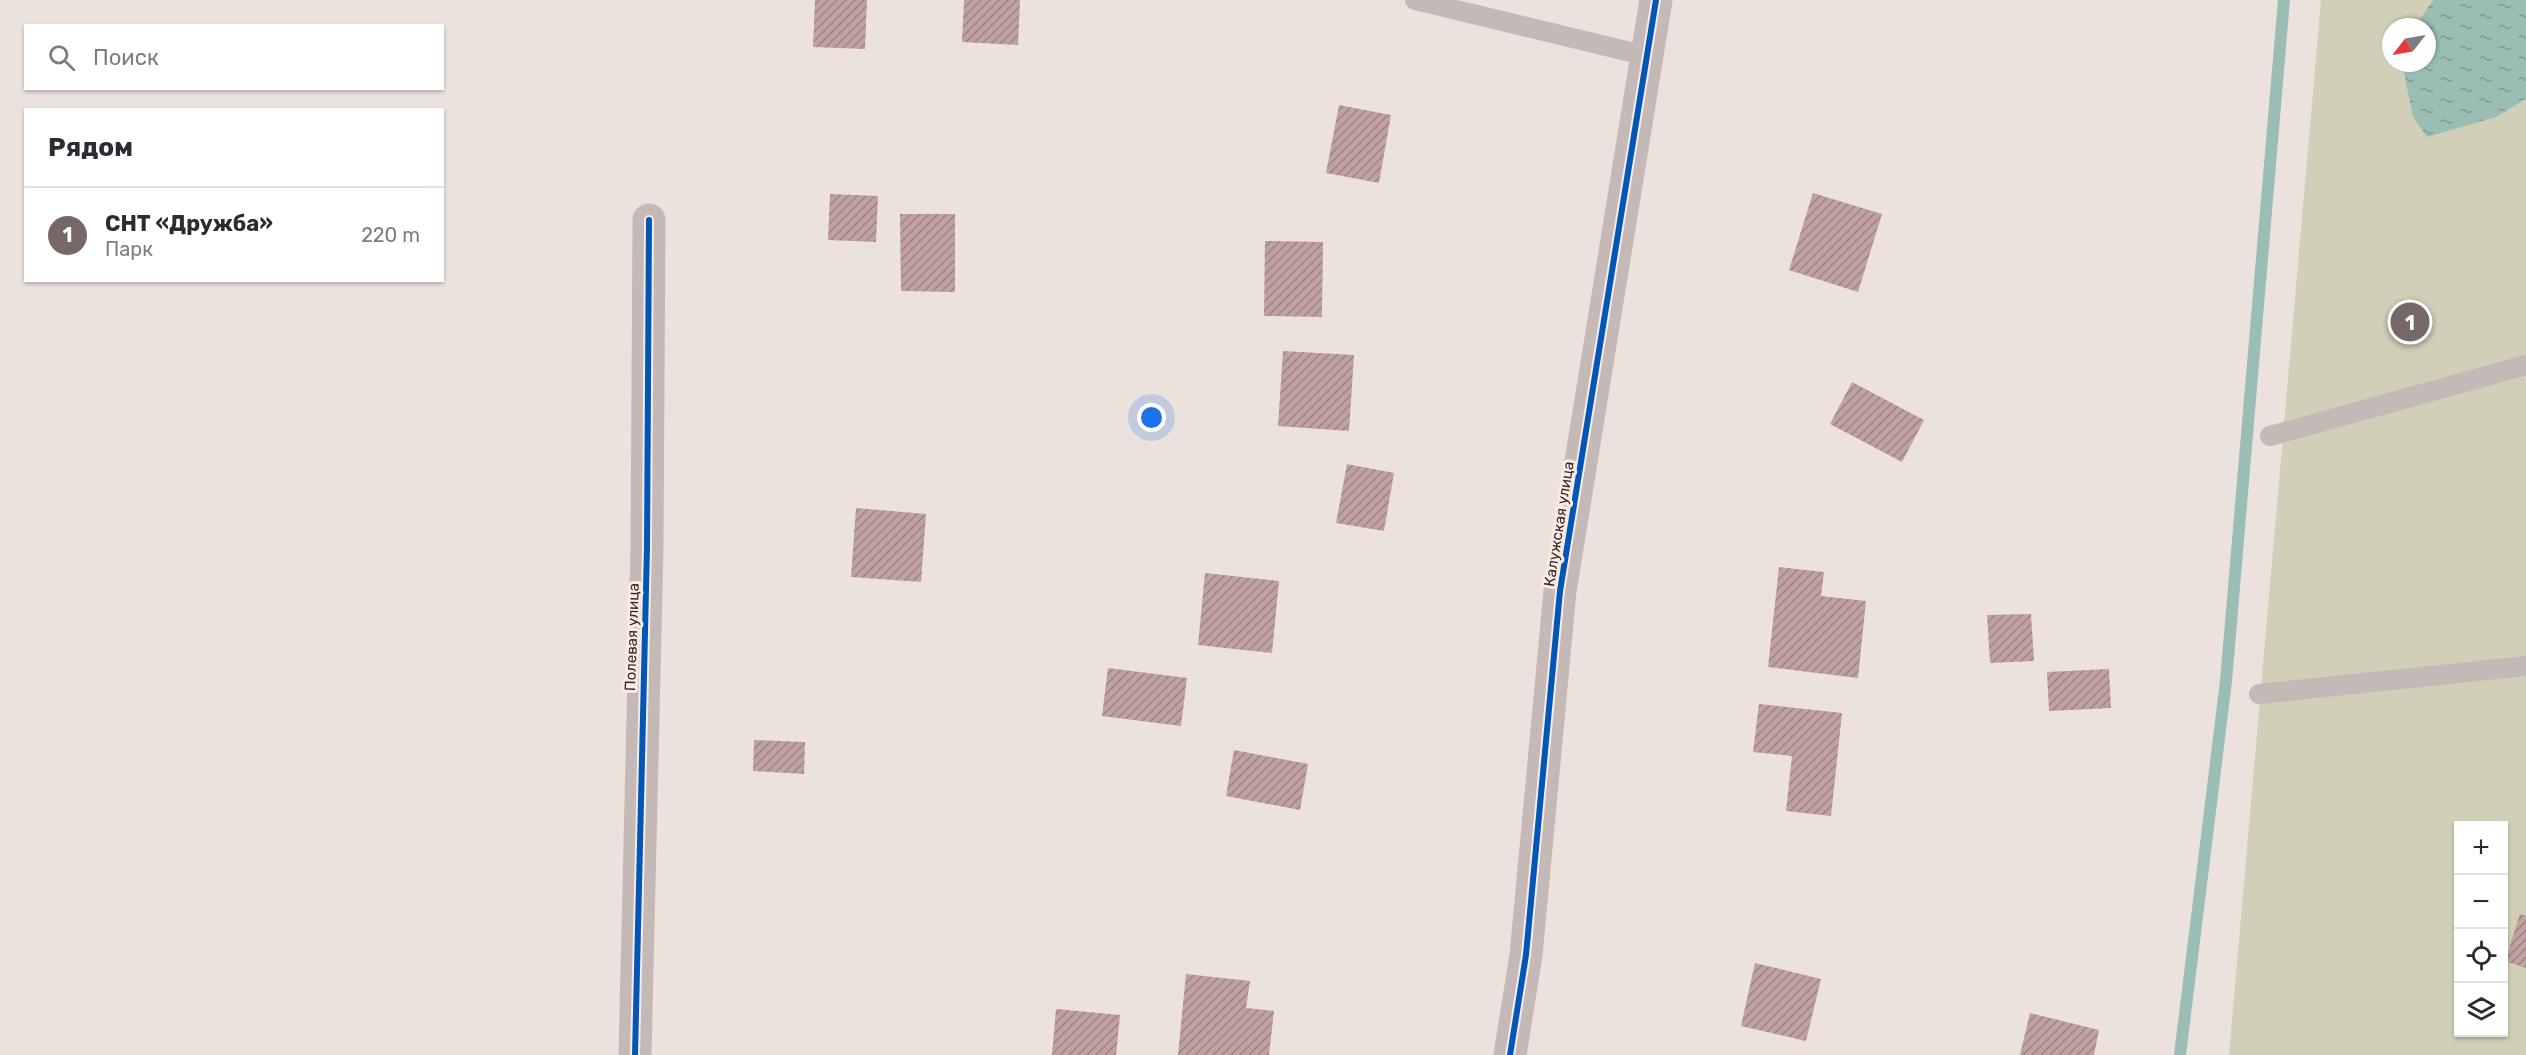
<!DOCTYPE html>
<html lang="ru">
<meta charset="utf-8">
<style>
:root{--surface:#fff;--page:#f2f2f3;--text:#2b2b33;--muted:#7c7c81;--line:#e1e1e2;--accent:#756866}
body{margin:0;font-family:Rubik,sans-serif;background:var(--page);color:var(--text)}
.controls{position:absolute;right:18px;bottom:18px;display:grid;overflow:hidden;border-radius:0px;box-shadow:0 2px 4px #0004}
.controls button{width:54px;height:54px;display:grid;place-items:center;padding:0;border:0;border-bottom:2px solid var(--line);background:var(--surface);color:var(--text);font:30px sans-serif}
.compass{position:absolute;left:2382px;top:18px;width:54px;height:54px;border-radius:50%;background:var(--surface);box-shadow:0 2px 4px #0004;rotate:239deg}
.you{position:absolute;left:1152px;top:418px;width:21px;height:21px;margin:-15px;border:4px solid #fff;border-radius:50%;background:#1a73e8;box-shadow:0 0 0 9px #1a73e833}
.badge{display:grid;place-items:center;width:39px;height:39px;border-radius:50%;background:var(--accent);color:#fff;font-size:20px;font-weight:700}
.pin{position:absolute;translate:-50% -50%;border:3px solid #fff;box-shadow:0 2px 6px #0006}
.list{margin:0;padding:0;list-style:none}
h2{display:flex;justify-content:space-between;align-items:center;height:78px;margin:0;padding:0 24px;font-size:26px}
h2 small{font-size:20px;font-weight:400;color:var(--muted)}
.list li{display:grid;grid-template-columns:39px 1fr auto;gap:18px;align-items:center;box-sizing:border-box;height:96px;padding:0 24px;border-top:2px solid var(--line)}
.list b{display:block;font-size:22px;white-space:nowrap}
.list p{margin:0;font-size:20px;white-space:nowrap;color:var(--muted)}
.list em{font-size:20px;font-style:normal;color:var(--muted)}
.icon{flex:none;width:33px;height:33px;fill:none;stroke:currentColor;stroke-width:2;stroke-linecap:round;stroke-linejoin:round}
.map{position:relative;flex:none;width:2526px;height:1055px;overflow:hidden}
.search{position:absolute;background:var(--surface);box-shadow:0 2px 4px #0004;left:24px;top:24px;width:420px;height:66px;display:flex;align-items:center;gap:15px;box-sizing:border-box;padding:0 21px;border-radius:0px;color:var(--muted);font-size:22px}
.panel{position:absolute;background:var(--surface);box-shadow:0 2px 4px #0004;left:24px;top:108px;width:420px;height:174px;border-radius:0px}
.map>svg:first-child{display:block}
.garden{fill:#d2cfb8;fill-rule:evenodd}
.water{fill:url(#water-ripples)}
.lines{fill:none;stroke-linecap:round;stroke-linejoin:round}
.stream{stroke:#9abeb4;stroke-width:12}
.building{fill:url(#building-hatch)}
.lane{stroke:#c4b9b7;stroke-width:20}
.street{stroke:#c4b9b7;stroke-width:33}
.cycleway-casing{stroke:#f9eae4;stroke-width:10}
.cycleway{stroke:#0057b8;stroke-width:6}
.labels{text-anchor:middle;stroke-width:6;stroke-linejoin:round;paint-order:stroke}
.street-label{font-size:15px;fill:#352726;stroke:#f9eae4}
</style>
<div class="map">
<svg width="2526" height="1055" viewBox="0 0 2526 1055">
<defs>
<pattern id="water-ripples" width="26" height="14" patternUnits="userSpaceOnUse" patternTransform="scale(1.5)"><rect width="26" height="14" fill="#9abeb4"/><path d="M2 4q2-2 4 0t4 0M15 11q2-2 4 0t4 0" fill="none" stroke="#7e9a92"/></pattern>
<pattern id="building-hatch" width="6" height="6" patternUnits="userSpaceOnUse" patternTransform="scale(1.5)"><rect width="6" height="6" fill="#c0a1a0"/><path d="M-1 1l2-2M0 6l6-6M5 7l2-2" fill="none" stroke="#9d8382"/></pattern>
</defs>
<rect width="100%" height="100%" fill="#ebe2de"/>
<path class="garden" d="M2321 0H2526V1055H2229ZM2391 27H2427V63H2391ZM2458 826H2504V1032H2458Z"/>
<path class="water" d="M2433 0H2526V99L2496 117 2427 137 2413 117 2402 63H2427V27H2415Z"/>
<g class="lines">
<path class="stream" d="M2180 1055 2226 681 2284 0"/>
</g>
<g class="building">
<path d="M815 0H867L865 49 813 47Z"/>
<path d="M964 0H1020L1018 45 962 42Z"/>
<path d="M1339 105 1391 115 1379 183 1326 173Z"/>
<path d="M1813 193 1882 214 1858 292 1789 270Z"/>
<path d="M830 194 878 196 876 242 828 240Z"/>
<path d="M900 214H955V292L901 291Z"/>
<path d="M1265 241 1323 242 1322 317 1264 316Z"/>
<path d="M1283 351 1354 355 1349 431 1278 426Z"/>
<path d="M1852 382 1924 420 1902 462 1830 424Z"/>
<path d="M1347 464 1394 473 1384 531 1336 523Z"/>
<path d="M856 508 926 514 921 582 851 577Z"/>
<path d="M1779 567 1824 572 1821 596 1866 601 1858 678 1768 667Z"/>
<path d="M1205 573 1279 581 1272 653 1198 645Z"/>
<path d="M2031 614 2034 661 1990 663 1987 615Z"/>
<path d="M1108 668 1187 678 1181 726 1102 716Z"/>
<path d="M2109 669 2111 708 2049 711 2047 672Z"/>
<path d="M1759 704 1842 713 1831 816 1786 811 1792 756 1753 752Z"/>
<path d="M754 740 805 742 804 774 753 771Z"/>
<path d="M1234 750 1308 764 1300 810 1226 796Z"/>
<path d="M2520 914 2526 916V968L2505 961Z"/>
<path d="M1755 963 1821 979 1806 1041 1741 1026Z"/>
<path d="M1186 974 1250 981 1246 1008 1274 1011 1269 1055H1178Z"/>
<path d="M1056 1009 1120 1015 1116 1055H1052Z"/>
<path d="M2030 1013 2099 1030 2094 1055H2020Z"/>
</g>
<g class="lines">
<g class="lane">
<path d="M1415 0 1647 56"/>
<path d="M2270 436 2526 365"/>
<path d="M2259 694 2526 666"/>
</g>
<g class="street">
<path d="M635 1055 647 547 649 220"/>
<path d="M1510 1055 1526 955 1560 591 1656 0"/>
</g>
<defs>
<g id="cycleway">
<path d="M635 1055 647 547 649 220"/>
<path d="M1510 1055 1526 955 1560 591 1656 0"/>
</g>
</defs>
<use href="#cycleway" class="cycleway-casing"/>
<use href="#cycleway" class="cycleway"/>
</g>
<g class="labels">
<g class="street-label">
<text transform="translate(1559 524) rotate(-81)" y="5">Калужская улица</text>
<text transform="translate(632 637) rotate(-88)" y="5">Полевая улица</text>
</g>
</g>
</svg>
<div class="controls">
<button>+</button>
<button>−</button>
<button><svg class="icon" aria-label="locate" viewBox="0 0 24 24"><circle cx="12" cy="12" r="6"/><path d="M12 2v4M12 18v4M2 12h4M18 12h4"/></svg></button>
<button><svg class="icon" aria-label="layers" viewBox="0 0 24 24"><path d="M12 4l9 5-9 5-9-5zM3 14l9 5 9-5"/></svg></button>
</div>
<svg class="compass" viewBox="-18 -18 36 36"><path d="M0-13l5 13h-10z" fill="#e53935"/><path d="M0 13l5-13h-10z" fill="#7c7c81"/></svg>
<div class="you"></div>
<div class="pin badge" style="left:2410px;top:322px">1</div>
<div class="search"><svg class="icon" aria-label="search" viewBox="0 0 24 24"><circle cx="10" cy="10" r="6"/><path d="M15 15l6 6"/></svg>Поиск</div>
<section class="panel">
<h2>Рядом<small></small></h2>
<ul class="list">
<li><span class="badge">1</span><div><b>СНТ «Дружба»</b><p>Парк</p></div><em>220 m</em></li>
</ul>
</section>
</div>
